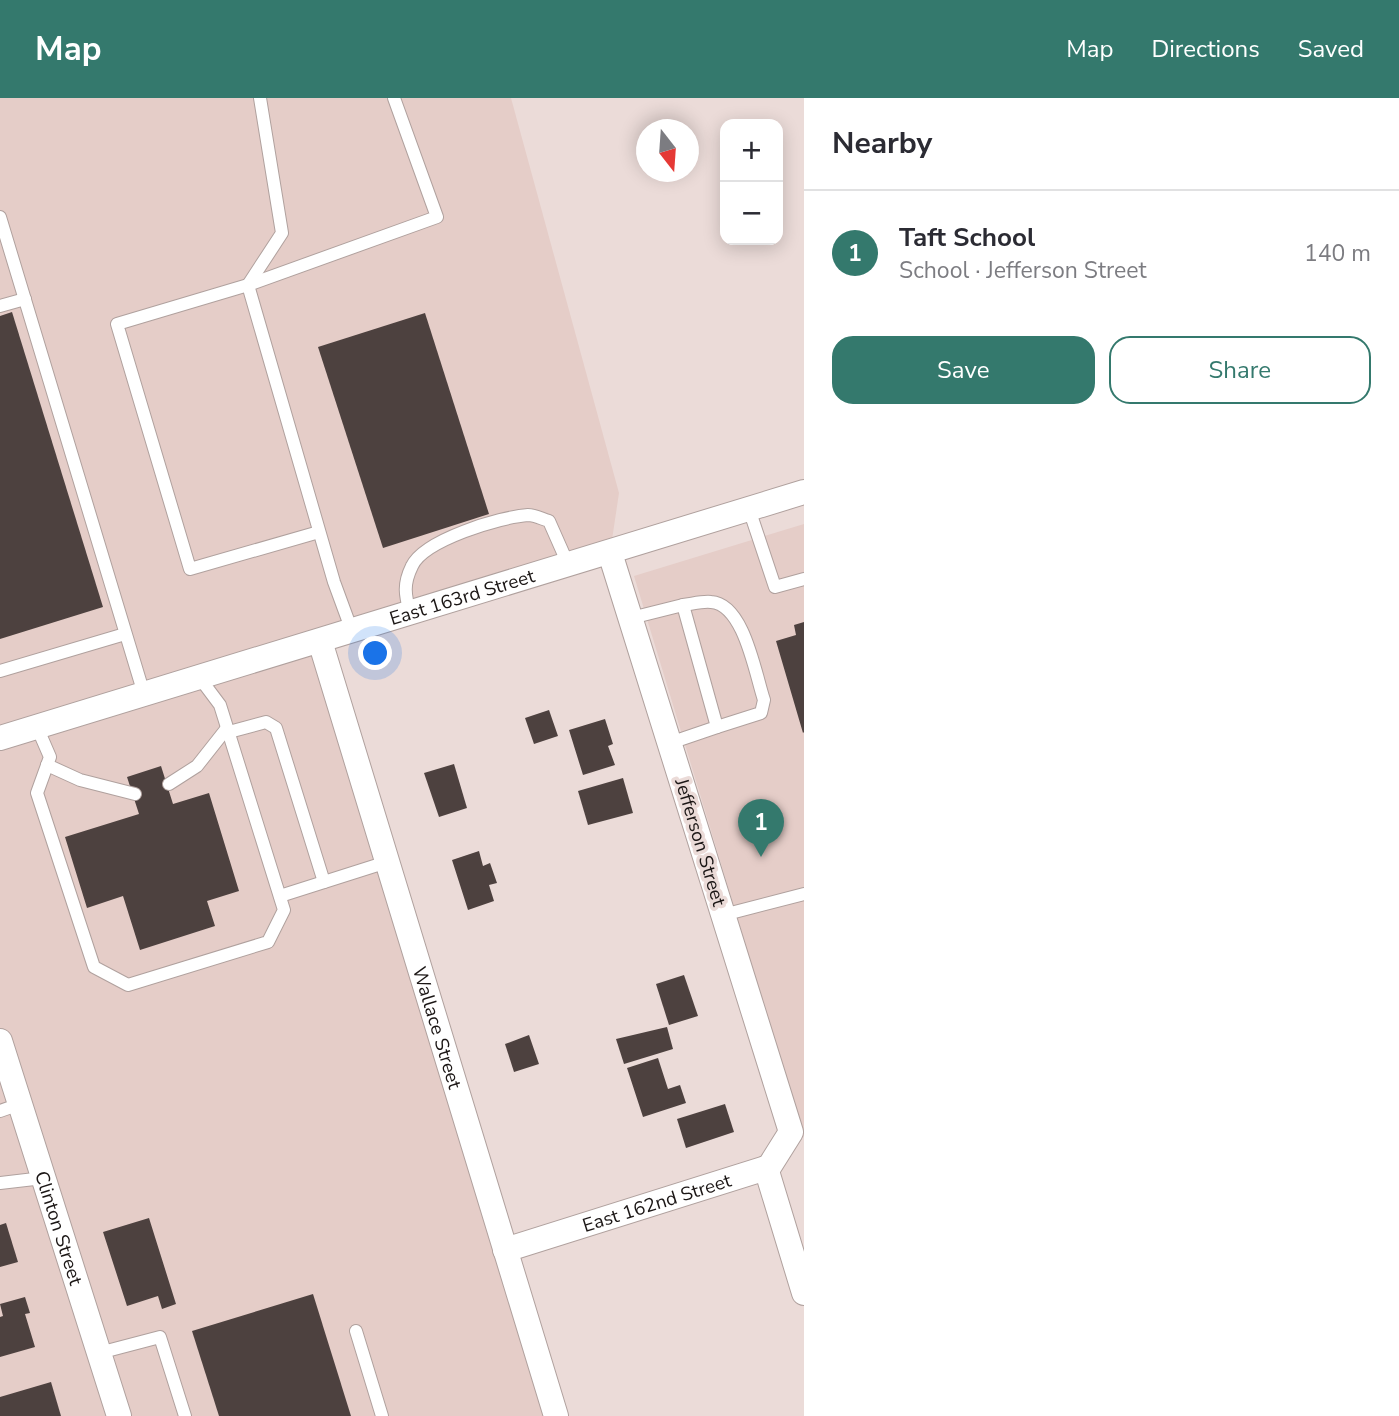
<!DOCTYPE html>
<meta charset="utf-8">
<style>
:root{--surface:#fff;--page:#f7f7f7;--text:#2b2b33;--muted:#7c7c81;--line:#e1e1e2;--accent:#34796d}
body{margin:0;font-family:"Nunito Sans",sans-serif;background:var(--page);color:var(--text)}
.controls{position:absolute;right:21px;top:21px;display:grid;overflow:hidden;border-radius:14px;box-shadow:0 4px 18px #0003}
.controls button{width:63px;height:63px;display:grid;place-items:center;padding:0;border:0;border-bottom:2px solid var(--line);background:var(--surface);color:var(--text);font:35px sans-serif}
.compass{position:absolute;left:636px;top:21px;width:63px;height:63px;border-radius:50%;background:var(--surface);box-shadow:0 4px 18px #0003;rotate:163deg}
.you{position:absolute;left:376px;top:556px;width:24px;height:24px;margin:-18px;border:5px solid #fff;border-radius:50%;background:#1a73e8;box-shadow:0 0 0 10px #1a73e833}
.badge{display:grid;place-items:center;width:46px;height:46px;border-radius:50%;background:var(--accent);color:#fff;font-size:23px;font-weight:700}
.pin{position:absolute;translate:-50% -58px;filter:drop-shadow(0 2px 4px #0008)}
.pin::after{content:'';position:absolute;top:37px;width:24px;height:21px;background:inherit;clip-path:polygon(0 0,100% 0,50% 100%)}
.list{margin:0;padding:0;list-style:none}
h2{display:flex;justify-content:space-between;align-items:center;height:91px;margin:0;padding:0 28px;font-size:30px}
h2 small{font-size:23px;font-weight:400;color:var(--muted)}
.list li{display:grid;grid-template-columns:46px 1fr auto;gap:21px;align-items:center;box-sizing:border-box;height:126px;padding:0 28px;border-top:2px solid var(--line)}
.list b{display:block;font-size:26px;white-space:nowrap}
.list p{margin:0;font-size:23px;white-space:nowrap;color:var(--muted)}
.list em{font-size:23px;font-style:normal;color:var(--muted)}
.actions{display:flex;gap:14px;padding:21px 28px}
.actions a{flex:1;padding:16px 0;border:2px solid var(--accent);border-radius:21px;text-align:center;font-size:24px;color:var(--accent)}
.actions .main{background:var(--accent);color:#fff}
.map{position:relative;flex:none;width:804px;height:1318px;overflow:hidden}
header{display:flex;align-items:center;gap:42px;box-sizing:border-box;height:98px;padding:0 35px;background:var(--accent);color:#fff}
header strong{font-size:33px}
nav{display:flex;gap:38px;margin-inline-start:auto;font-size:24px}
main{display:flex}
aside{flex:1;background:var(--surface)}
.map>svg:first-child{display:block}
.built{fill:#e5cdc8}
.building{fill:#4d413f}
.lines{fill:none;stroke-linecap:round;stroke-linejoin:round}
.lane-casing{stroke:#b0a19e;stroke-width:14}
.street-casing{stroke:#b0a19e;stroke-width:26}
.lane{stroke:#fff;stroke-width:12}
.street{stroke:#fff;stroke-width:24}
.labels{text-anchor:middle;stroke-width:7;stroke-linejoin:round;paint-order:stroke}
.street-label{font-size:19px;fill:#1b1615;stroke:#ebdbd8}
</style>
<header>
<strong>Map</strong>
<nav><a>Map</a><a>Directions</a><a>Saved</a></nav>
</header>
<main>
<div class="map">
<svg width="804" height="1318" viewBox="0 0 804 1318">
<rect width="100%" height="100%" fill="#ebdbd8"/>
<g class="built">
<path d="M0 0H511L619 395 610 455 320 542 557 1318H0Z"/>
<path d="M804 426V1040L634 478Z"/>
</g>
<g class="building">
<path d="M12 214 103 509 0 541V218Z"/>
<path d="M425 215 489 416 383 450 318 249Z"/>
<path d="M804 524V634L803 635 776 543 796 537 794 527Z"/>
<path d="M549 612 558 638 534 646 525 620Z"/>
<path d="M605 621 613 646 608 648 615 667 583 677 569 632Z"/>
<path d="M454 666 467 710 439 719 424 675Z"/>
<path d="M161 668 173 706 209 695 239 793 207 803 215 828 140 852 123 798 87 810 65 739 139 716 127 679Z"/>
<path d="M623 680 633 715 588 727 578 693Z"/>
<path d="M479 753 483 768 490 765 497 785 489 787 494 803 468 812 452 762Z"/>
<path d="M684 877 698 918 669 927 656 886Z"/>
<path d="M667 929 673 951 624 966 616 941Z"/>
<path d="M529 937 539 966 514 974 505 946Z"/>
<path d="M658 960 668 991 680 987 686 1005 643 1019 627 970Z"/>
<path d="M725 1006 734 1034 686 1050 677 1021Z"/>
<path d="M149 1120 176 1206 162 1211 158 1198 127 1208 103 1134Z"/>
<path d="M6 1125 18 1164 0 1169V1127Z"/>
<path d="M313 1196 351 1318H219L192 1233Z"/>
<path d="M25 1199 30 1215 25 1216 35 1249 0 1259V1219L3 1218 0 1206Z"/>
<path d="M51 1284 61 1318H0V1299Z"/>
</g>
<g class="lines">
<defs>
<g id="lane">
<path d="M260 0 282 135 248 187 334 484 352 533"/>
<path d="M0 119 144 596"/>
<path d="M0 208 25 201"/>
<path d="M749 411 775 489 804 481"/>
<path d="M319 434 190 471 117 226 248 187 437 119 394 0"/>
<path d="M683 507C692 506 702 503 711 504 744 506 755 575 764 602L761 615 717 629"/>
<path d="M410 515C405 497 403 486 412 468 424 442 500 419 528 417 535 417 542 421 549 423L568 466"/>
<path d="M631 520 683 507 717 629 670 645"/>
<path d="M0 573 125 536"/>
<path d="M37 629 50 659 37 695 94 869 128 887 268 844 284 812 220 607 199 579"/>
<path d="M229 634 266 624 276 630 324 784"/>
<path d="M47 667 80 682 135 696"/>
<path d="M169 686 197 668 227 630"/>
<path d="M280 798 387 764"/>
<path d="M723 817 804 796"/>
<path d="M0 1013 20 1006"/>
<path d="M0 1085 43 1080"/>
<path d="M356 1233 382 1318"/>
<path d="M99 1255 160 1239 185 1318"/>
</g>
<g id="street">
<path id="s1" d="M320 543 556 1318"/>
<path id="s2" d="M0 640 804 394"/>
<path id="s3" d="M0 943 119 1318"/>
<path d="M766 1070 804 1195"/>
<path id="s4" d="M505 1152 769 1069 791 1034 610 455"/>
</g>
</defs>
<use href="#lane" class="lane-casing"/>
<use href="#street" class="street-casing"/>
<use href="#lane" class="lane"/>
<use href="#street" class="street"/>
</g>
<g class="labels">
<g class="street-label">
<text dy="7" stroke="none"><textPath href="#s2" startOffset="483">East 163rd Street</textPath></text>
<text transform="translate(701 744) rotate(73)" y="7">Jefferson Street</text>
<text dy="7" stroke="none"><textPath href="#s1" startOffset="404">Wallace Street</textPath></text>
<text dy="7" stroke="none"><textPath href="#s4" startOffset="159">East 162nd Street</textPath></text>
<text dy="7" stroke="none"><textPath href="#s3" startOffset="196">Clinton Street</textPath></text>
</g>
</g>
</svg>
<div class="controls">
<button>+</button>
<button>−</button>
</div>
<svg class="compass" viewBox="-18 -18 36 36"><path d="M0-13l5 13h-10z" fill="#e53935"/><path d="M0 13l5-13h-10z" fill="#7c7c81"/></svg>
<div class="you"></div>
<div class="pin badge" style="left:761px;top:759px">1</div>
</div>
<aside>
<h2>Nearby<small></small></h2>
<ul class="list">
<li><span class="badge">1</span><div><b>Taft School</b><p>School · Jefferson Street</p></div><em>140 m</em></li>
</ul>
<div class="actions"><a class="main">Save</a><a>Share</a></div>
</aside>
</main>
